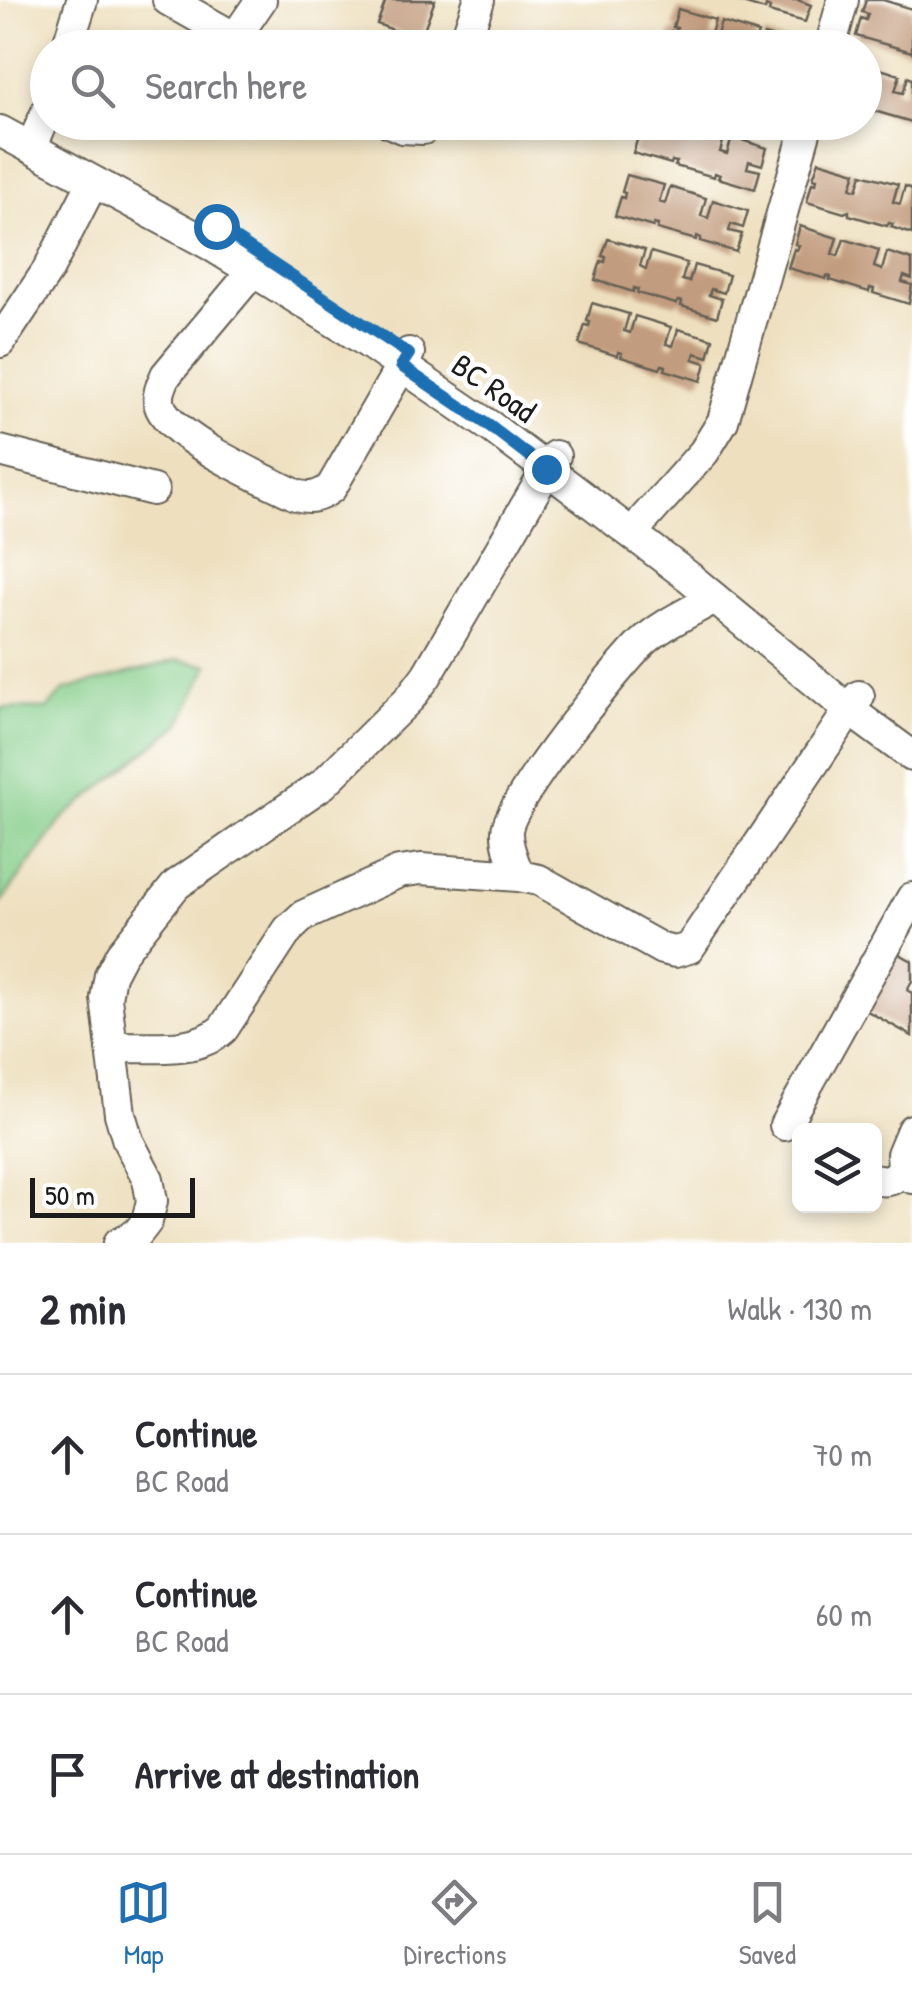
<!DOCTYPE html>
<meta charset="utf-8">
<style>
:root{--surface:#fff;--page:#f2f2f3;--text:#2b2b33;--muted:#7c7c81;--line:#e1e1e2;--accent:#1f6fb2}
body{margin:0;font-family:"Patrick Hand",sans-serif;background:var(--page);color:var(--text)}
.controls{position:absolute;right:30px;bottom:30px;display:grid;overflow:hidden;border-radius:15px;box-shadow:0 5px 15px #0003}
.controls button{width:90px;height:90px;display:grid;place-items:center;padding:0;border:0;border-bottom:2px solid var(--line);background:var(--surface);color:var(--text);font:50px sans-serif}
.scale{position:absolute;left:30px;bottom:25px;width:165px;box-sizing:border-box;padding-left:10px;border:5px solid #1c1c1c;border-top:0;font-size:28px;line-height:35px;white-space:nowrap;color:#1c1c1c;-webkit-text-stroke:8px #fff;paint-order:stroke}
.stop{position:absolute;width:30px;height:30px;margin:-22px;border:8px solid #1f6fb2;border-radius:50%;background:#fff}
.stop.end{background:#1f6fb2;border-color:#fff;box-shadow:0 2px 10px #0008}
.list{margin:0;padding:0;list-style:none}
h2{display:flex;justify-content:space-between;align-items:center;height:130px;margin:0;padding:0 40px;font-size:42px}
h2 small{font-size:32px;font-weight:400;color:var(--muted)}
.list li{display:grid;grid-template-columns:65px 1fr auto;gap:30px;align-items:center;box-sizing:border-box;height:160px;padding:0 40px;border-top:2px solid var(--line)}
.list b{display:block;font-size:38px;white-space:nowrap}
.list p{margin:0;font-size:32px;white-space:nowrap;color:var(--muted)}
.list em{font-size:32px;font-style:normal;color:var(--muted)}
.icon{flex:none;width:55px;height:55px;fill:none;stroke:currentColor;stroke-width:2;stroke-linecap:round;stroke-linejoin:round}
.map{position:relative;flex:none;width:912px;height:1243px;overflow:hidden}
.search{position:absolute;background:var(--surface);box-shadow:0 5px 15px #0003;left:30px;right:30px;top:30px;height:110px;display:flex;align-items:center;gap:25px;box-sizing:border-box;padding:0 35px;border-radius:55px;color:var(--muted);font-size:38px}
.sheet{height:610px;background:var(--surface)}
nav{display:flex;justify-content:space-around;align-items:center;box-sizing:border-box;height:140px;border-top:2px solid var(--line);background:var(--surface);font-size:28px;color:var(--muted)}
nav a{display:grid;justify-items:center;gap:5px}
nav .on{color:var(--accent)}
.map>svg:first-child{display:block}
.green{fill:#86ce8a;stroke:#517553;stroke-width:2.5}
.building{fill:#c29c7e}
.lines{fill:none;stroke-linecap:round;stroke-linejoin:round}
.minor-casing{stroke:#666155;stroke-width:34}
.minor{stroke:#fff;stroke-width:30}
.route{stroke:#1f6fb2;stroke-width:12}
.labels{text-anchor:middle;stroke-width:9;stroke-linejoin:round;paint-order:stroke}
.street-label{font-size:32px;fill:#1c1c1c;stroke:#fff}
</style>
<div class="map">
<svg width="912" height="1243" viewBox="0 0 912 1243">
<rect width="100%" height="100%" fill="#fff"/>
<filter id="ink" filterUnits="userSpaceOnUse"><feTurbulence type="fractalNoise" baseFrequency=".01" numOctaves="2"/><feDisplacementMap in="SourceGraphic" scale="20" xChannelSelector="R" yChannelSelector="G"/><feConvolveMatrix kernelMatrix="1 2 1 2 8 2 1 2 1" color-interpolation-filters="sRGB"/></filter>
<filter id="wash" filterUnits="userSpaceOnUse"><feTurbulence type="fractalNoise" baseFrequency=".0048" numOctaves="4" result="noise"/><feDisplacementMap in="SourceGraphic" scale="40" xChannelSelector="R" yChannelSelector="G"/><feGaussianBlur stdDeviation="2.25" result="paint"/><feColorMatrix in="noise" values="0 0 0 0 0 0 0 0 0 0 0 0 0 0 0 0 0 1.4 0 .05"/><feComposite in="paint" operator="in"/></filter>
<g filter="url(#wash)">
<rect width="100%" height="100%" fill="#eee0bf"/>
<path class="green" d="M178 660 209 665 180 724 64 817 0 904V708L47 709 64 690Z"/>
<g id="blocks">
<g class="building">
<path d="M386 0H435L420 40 377 24Z"/>
<path d="M733 0H798L811 5 805 22 769 12 770 8 766 6 765 10Z"/>
<path d="M866 0H883L912 9V52L856 36 861 18 866 20 868 14 862 12Z"/>
<path d="M678 9 715 20 710 37 716 38 721 22 758 33 753 48H667L671 31 675 32 677 28 673 27Z"/>
<path d="M764 35 804 47V48H761Z"/>
<path d="M864 64 900 75 895 91 903 93 908 77 912 79V122L864 108Z"/>
<path d="M642 122H683L678 139 684 141 689 124 725 135 720 152 727 154 732 137 767 148 762 165 749 161 747 168 760 171 755 189 718 178 720 175 715 173 714 177 675 166 677 162 672 161 671 164 633 153 639 134 643 135 644 130 641 129Z"/>
<path d="M819 161 856 172 851 188 857 190 862 174 898 184 893 202 900 204 905 186 912 189V234L891 227 893 224 889 223 887 226 849 215V211L844 213 807 202 812 183 816 184 817 179 813 178Z"/>
<path d="M627 175 664 185 659 202 665 204 670 187 706 198 701 216 708 218 713 200 748 211 743 228 731 224 729 231 742 234 736 252 700 241 701 238 697 236 696 240 657 229 658 225 654 224 653 227 615 216 621 197 624 198 625 193 622 192Z"/>
<path d="M800 226 837 238 832 254 838 256 844 239 879 250 874 267 882 270 887 252 912 260V279L904 276 902 282 912 285 909 304 873 293 874 289 870 288 869 292 830 280 831 277 827 276 826 279 788 268 794 249 797 250 799 245 795 244Z"/>
<path d="M608 239 645 250 640 266 646 269 651 252 687 263 682 280 689 282 694 265 729 275 724 293 711 289 709 295 722 299 717 317 681 306 682 302 678 301 676 304 637 293 638 289 634 288 633 292 595 280 601 261 605 262 606 257 602 256Z"/>
<path d="M592 303 629 314 624 331 630 333 635 316 671 327 666 344 673 346 678 329 713 339 708 357 695 353 693 359 706 363 701 381 665 370 666 366 662 365 660 369 621 357 622 353 618 352 617 356 579 344 585 325 589 326 590 322 587 321Z"/>
<path d="M894 951 912 961V981L907 990 912 993V1036L862 1008Z"/>
</g>
</g>
</g>
<g filter="url(#ink)">
<use href="#blocks" fill-opacity="0" stroke="#666155" stroke-width="2.5"/>
<g class="lines">
<defs>
<g id="minor">
<path d="M168 0 253 48"/>
<path d="M235 38 261 0"/>
<path d="M67 48 82 0"/>
<path d="M463 48 479 0"/>
<path d="M830 48 843 0"/>
<path d="M389 122 402 128 423 129 429 122"/>
<path d="M0 131 209 244 361 338 491 427 689 577 848 709 912 756"/>
<path d="M32 146 48 109"/>
<path d="M253 271 166 375C160 388 155 400 163 412 184 444 262 478 296 495 310 499 319 497 331 488L409 353"/>
<path d="M0 342 48 270 93 182"/>
<path d="M0 451 153 490"/>
<path d="M644 519 704 452 723 421 808 122"/>
<path d="M519 876C514 862 506 846 507 831 509 800 616 669 642 643 662 624 691 612 714 598"/>
<path d="M112 1047C148 1046 195 1054 223 1029L288 930 303 916 399 872 421 869 519 876 539 880 662 949 675 952 689 948 859 696"/>
<path d="M785 1125 912 898"/>
<path d="M912 1130 902 1154 903 1168 912 1178"/>
<path d="M874 1179C888 1183 896 1179 903 1168"/>
<path d="M119 1243 137 1234 147 1221 152 1201 148 1179 128 1141 120 1114 106 998 110 975 121 954 176 885 323 784 410 698 427 675 555 456"/>
</g>
</defs>
<use href="#minor" class="minor-casing"/>
<use href="#minor" class="minor"/>
</g>
</g>
<g class="lines" filter="url(#ink)">
<path class="route" d="M216 226 409 354 401 366 491 427 546 469"/>
</g>
<g class="labels">
<g class="street-label">
<text transform="translate(494 388) rotate(35)" y="11">BC Road</text>
</g>
</g>
</svg>
<div class="controls">
<button><svg class="icon" aria-label="layers" viewBox="0 0 24 24"><path d="M12 4l9 5-9 5-9-5zM3 14l9 5 9-5"/></svg></button>
</div>
<div class="scale">50 m</div>
<div class="stop" style="left:216px;top:226px"></div>
<div class="stop end" style="left:546px;top:469px"></div>
<div class="search"><svg class="icon" aria-label="search" viewBox="0 0 24 24"><circle cx="10" cy="10" r="6"/><path d="M15 15l6 6"/></svg>Search here</div>
</div>
<section class="sheet">
<h2>2 min<small>Walk · 130 m</small></h2>
<ul class="list">
<li><svg class="icon" aria-label="ahead" viewBox="0 0 24 24"><path d="M12 20V5M6 11l6-6 6 6"/></svg><div><b>Continue</b><p>BC Road</p></div><em>70 m</em></li>
<li><svg class="icon" aria-label="ahead" viewBox="0 0 24 24"><path d="M12 20V5M6 11l6-6 6 6"/></svg><div><b>Continue</b><p>BC Road</p></div><em>60 m</em></li>
<li><svg class="icon" aria-label="arrive" viewBox="0 0 24 24"><path d="M6 21V4h12l-3 4 3 4H6"/></svg><div><b>Arrive at destination</b></div></li>
</ul>
</section>
<nav>
<a class="on"><svg class="icon" aria-label="map" viewBox="0 0 24 24"><path d="M3 6l6-2 6 2 6-2v14l-6 2-6-2-6 2zM9 4v14M15 6v14"/></svg>Map</a>
<a><svg class="icon" aria-label="directions" viewBox="0 0 24 24"><path d="M12 3l9 9-9 9-9-9zM9 14v-3h6M13 9l2 2-2 2"/></svg>Directions</a>
<a><svg class="icon" aria-label="saved" viewBox="0 0 24 24"><path d="M7 4h10v16l-5-4-5 4z"/></svg>Saved</a>
</nav>
